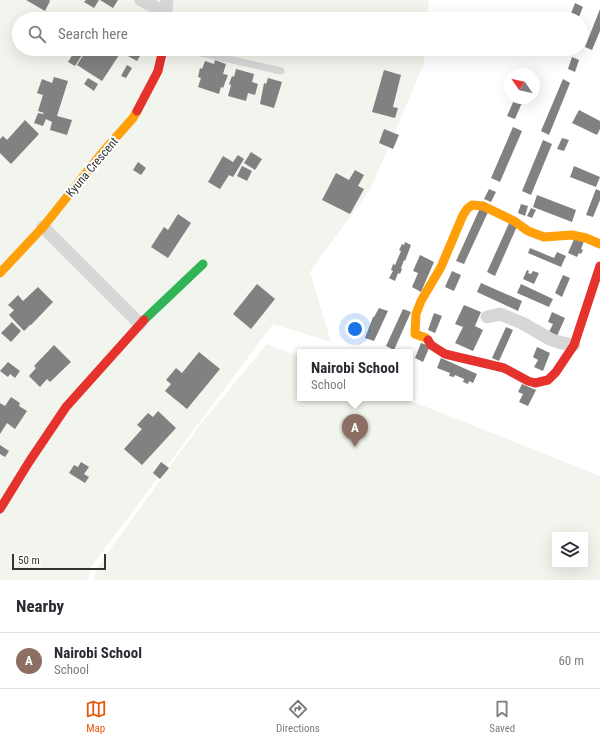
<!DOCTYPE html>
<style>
:root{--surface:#fff;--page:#f2f2f3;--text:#2b2b33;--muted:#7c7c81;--line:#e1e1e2;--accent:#ea580c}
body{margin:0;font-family:"Roboto Condensed",sans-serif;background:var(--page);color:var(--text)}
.controls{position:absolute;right:12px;bottom:12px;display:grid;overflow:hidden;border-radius:0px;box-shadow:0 4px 16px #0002}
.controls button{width:36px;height:36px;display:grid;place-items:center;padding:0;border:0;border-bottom:1px solid var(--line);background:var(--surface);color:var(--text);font:20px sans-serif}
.compass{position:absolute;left:504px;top:68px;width:36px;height:36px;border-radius:50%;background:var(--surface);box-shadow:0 4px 16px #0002;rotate:304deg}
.scale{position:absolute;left:12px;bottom:10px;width:94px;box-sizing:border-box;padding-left:4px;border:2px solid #333;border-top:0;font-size:11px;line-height:14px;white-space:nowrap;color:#333;-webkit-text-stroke:3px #fff;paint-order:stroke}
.you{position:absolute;left:355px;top:329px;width:14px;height:14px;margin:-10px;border:3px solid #fff;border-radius:50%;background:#1a73e8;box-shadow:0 0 0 6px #1a73e833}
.badge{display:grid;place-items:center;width:26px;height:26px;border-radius:50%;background:var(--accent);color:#fff;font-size:13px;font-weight:700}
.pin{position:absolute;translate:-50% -33px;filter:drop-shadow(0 1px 2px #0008)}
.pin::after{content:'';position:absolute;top:21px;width:14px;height:12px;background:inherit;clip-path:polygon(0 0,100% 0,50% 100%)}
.popup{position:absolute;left:297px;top:349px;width:116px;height:52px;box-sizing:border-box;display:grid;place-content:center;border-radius:0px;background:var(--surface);filter:drop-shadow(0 1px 3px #0005);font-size:13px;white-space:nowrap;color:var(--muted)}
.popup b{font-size:15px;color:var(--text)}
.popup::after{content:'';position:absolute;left:50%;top:100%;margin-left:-8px;border:8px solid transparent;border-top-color:var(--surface)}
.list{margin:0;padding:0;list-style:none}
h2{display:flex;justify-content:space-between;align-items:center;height:52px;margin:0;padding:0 16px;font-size:17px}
h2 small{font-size:13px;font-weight:400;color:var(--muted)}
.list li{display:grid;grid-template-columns:26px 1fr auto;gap:12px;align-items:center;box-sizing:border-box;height:56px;padding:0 16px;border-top:1px solid var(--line)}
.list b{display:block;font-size:15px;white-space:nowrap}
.list p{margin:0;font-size:13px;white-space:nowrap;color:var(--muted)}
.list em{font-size:13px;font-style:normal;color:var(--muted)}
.icon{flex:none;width:22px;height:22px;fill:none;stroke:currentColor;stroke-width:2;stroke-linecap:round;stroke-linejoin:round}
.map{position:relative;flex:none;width:600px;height:580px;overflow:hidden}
.search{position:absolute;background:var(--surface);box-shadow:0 4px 16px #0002;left:12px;right:12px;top:12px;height:44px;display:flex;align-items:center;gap:10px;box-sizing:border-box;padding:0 14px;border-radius:22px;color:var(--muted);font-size:15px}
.sheet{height:108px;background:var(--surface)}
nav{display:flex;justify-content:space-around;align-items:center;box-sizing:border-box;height:56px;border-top:1px solid var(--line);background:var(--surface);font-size:11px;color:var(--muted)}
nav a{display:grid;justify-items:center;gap:2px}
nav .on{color:var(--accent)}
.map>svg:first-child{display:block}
.green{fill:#f1f5ed;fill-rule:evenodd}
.building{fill:#818181}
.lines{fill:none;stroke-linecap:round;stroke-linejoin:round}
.lane{stroke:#d7d7d7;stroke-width:7}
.street{stroke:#d7d7d7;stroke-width:13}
.fast{stroke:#30b455;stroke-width:9}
.slow{stroke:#ff9f0a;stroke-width:9}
.jam{stroke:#e5322d;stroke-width:9}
.labels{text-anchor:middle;stroke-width:4;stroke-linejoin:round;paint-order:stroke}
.street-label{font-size:12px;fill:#333;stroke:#fff}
</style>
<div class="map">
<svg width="600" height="580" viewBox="0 0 600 580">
<rect width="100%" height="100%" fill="#fff"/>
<g class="green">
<path d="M0 0H429L427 19H19V49H425L424 63 371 188 310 272 331 342 273 324 91 567 88 580H0Z"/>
<path d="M267 344 300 357V398H403L600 476V580H94L97 568 199 426ZM555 535H585V565H555Z"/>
</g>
<g class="building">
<path d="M26 0H49L50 1 45 11Z"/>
<path d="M86 0H99L94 8 84 2Z"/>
<path d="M100 0H118L113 8Z"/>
<path d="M575 3 583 7 578 19H569Z"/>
<path d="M600 9V31L592 50 585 47Z"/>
<path d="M210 12 229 14V16L235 17V19H209Z"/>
<path d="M76 49H86L75 66 68 62Z"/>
<path d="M87 49H123L102 81 77 65Z"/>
<path d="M127 49H139L143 51 137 61 124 54Z"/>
<path d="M271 49H286L285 54 271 52Z"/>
<path d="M572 57 579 60 575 72 568 69Z"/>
<path d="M215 60 226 64 223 74 228 75 223 88 221 87 219 94 198 87 201 78 198 77 200 68 202 69 205 61 214 64Z"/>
<path d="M127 65 132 68 126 78 121 76Z"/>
<path d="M236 69 254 74 252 82 258 84 255 95 248 93 246 101 228 96 231 85 229 84 232 76 234 77Z"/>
<path d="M384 70 401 75 393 107 398 108 395 118 372 112Z"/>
<path d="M54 77 68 81 57 116 72 120 67 135 50 130 52 122 46 119 43 126 34 123 38 113 43 114 44 113 38 111 43 95 37 93 42 79 52 83Z"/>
<path d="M88 78 98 84 94 91 84 84Z"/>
<path d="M268 78 282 82 274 108 260 104 264 83 266 84Z"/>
<path d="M563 79 570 83 549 135 541 131Z"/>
<path d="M515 98H524L515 119 507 116Z"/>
<path d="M579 110 600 121V129L597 135 572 123Z"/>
<path d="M25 120 39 134 11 164 0 153V139L3 136 7 140Z"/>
<path d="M513 127 522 131 500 182 491 178Z"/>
<path d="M384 129 399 135 393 149 379 143Z"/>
<path d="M562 138 569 140 564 151 557 149Z"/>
<path d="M543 140 552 144 531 195 522 191Z"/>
<path d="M251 152 262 159 255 170 244 163Z"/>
<path d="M238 155 244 159 233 177 229 175 220 189 208 182 223 156 233 162Z"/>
<path d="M138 162 146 168 141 175 133 170Z"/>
<path d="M242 166 252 171 247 181 237 176Z"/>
<path d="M574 166 600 177 596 187 570 177Z"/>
<path d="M355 170 364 175 358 186 364 189 350 214 322 200 336 173 349 180Z"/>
<path d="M489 189 496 192 491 202 484 199Z"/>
<path d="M596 189 600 191V200L593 217 586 215Z"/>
<path d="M537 195 576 210 572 222 533 207Z"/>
<path d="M521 204 528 206 525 216 518 213Z"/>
<path d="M480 208 488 212 464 264 456 261Z"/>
<path d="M531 208 536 210 532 218 527 216Z"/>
<path d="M178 214 191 223 168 258 151 247 164 227 168 230Z"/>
<path d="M510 221 518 224 495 276 487 272Z"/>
<path d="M575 237 584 241 581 249 583 250 581 254 579 253 577 257 568 253Z"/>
<path d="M405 242 411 245 405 261 404 260 401 268 402 269 400 274 398 273 395 281 389 278 393 271 391 270 393 264 395 265 401 251 399 250 402 244 404 245Z"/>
<path d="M530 248 554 258 557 252 566 256 561 267 528 253Z"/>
<path d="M420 255 434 262 421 292 412 287 418 273 413 271Z"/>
<path d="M527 270 529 271 528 273 531 274 533 271 539 273 534 284 523 279Z"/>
<path d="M452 271 461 275 454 291 445 287Z"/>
<path d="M563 275 570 278 562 297 555 293Z"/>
<path d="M481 283 522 301 518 311 477 292Z"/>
<path d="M257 284 275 299 251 329 233 314Z"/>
<path d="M521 284 553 299 549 307 517 293Z"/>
<path d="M38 287 53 302 31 325H30L24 331 9 315 14 310 8 305 18 295 23 301Z"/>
<path d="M464 305 481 312 475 326 483 330 473 351 455 343 463 327 455 324Z"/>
<path d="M379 308 388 311 374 341 365 338 373 317H374Z"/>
<path d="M403 309 411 312 394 350 386 346Z"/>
<path d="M552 312 565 318 557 336 549 332 553 324 548 322Z"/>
<path d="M434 313 442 316 435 333 428 330Z"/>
<path d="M12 322 21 331 11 342 1 333Z"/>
<path d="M506 327 513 330 499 361 492 358Z"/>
<path d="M421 343 430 346 423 362 415 358Z"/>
<path d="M54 345 71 362 50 382 47 379 40 387 29 376 36 368 34 366Z"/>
<path d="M537 347 550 353 543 371 534 367 538 360 533 357Z"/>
<path d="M199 352 220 369 187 409 165 391 171 384 166 380 176 368 182 373Z"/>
<path d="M441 358 477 374 473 383 469 381 468 384 463 382 464 379 455 375 454 377 449 376 450 373 437 368Z"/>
<path d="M8 362 20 371 15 378 10 374 8 377 0 371Z"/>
<path d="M522 384 536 390 528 406 519 402 523 394 518 392Z"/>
<path d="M11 397 20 403 19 406 27 411 15 429 7 423 0 434V403L5 406Z"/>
<path d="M158 411 176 428 142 465 124 449 142 429 137 425 148 413 153 417Z"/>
<path d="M0 445 9 451 5 457 0 454Z"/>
<path d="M81 462 89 467 84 474 89 477 85 483 69 473 74 465 78 467Z"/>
<path d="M161 462 169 468 160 479 153 473Z"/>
</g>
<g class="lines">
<path class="lane" d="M184 49 281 71"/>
<g class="street">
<path d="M141 0 166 13"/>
<path d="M165 19 167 0"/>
<path d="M43 227 140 324"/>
<path d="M487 317 500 314 522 323 550 339 558 342 574 345"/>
</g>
<path class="fast" d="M144 320 203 264"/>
<g class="slow">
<path d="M0 273 43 227 102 153 133 118 137 111"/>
<path d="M428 340 426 338 415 334 416 314 421 301 441 267 463 215 467 209 472 205 483 206 514 221 528 231 544 237 572 235 586 238 600 244"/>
</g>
<g class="jam">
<path d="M137 111 158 71 163 49"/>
<path d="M428 340 431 345 445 354 504 368 528 381 535 383 548 380 556 372 574 345 600 266"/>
<path d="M0 509 29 462 66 407 144 320"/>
</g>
</g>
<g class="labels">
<g class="street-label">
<text transform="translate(92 167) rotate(-50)" y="4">Kyuna Crescent</text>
</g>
</g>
</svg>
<div class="controls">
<button><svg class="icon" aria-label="layers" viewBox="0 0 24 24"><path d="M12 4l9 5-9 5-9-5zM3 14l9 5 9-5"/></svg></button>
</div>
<svg class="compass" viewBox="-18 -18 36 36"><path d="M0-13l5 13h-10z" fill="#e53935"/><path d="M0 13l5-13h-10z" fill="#7c7c81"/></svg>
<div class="scale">50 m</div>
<div class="you"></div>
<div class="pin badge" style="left:355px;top:447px;background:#8d6e63">A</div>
<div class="popup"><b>Nairobi School</b>School</div>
<div class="search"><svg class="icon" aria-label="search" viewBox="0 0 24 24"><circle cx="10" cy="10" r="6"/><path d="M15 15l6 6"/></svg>Search here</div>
</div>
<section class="sheet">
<h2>Nearby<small></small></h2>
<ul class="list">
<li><span class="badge" style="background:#8d6e63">A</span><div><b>Nairobi School</b><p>School</p></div><em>60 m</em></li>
</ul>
</section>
<nav>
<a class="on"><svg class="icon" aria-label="map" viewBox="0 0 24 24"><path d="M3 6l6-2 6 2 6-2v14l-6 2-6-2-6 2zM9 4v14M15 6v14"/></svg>Map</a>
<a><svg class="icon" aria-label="directions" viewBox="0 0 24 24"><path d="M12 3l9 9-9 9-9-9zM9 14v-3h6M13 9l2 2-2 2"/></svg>Directions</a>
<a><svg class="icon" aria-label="saved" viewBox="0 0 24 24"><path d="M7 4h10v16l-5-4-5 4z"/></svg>Saved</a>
</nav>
